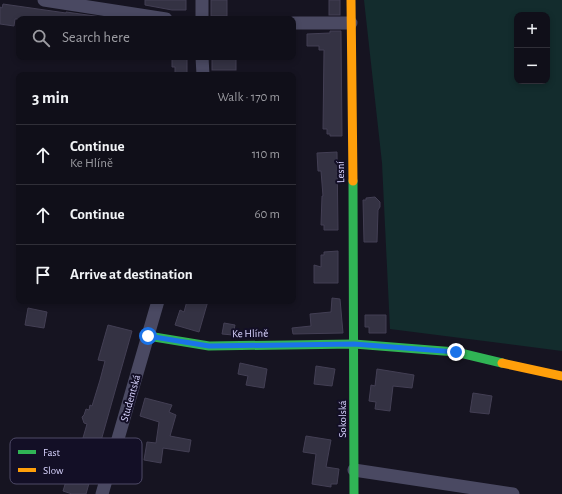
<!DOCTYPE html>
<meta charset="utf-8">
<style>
:root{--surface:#100f19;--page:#1e1d26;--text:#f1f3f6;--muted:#9c9ca2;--line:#302f38}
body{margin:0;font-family:"Alegreya Sans",sans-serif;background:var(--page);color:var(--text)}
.controls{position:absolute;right:12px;top:12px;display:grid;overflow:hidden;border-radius:8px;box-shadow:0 2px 6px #0003}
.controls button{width:36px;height:36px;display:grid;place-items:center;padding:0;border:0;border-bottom:1px solid var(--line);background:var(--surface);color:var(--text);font:20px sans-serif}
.stop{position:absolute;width:12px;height:12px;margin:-9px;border:3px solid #1a73e8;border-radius:50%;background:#fff}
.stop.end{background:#1a73e8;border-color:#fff;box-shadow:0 1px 4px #0008}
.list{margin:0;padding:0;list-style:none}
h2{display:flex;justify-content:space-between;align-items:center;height:52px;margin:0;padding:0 16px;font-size:17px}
h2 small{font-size:13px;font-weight:400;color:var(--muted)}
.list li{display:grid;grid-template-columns:26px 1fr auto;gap:12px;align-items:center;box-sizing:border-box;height:60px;padding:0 16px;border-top:1px solid var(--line)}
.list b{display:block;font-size:15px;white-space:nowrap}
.list p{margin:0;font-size:13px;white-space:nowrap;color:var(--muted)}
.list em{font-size:13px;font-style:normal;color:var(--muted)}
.icon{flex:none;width:22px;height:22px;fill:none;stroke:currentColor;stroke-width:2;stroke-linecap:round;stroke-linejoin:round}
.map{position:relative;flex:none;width:562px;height:494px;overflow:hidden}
.search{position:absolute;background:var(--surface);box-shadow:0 2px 6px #0003;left:16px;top:16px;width:280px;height:44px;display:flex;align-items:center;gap:10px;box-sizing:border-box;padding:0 14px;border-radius:8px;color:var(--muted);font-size:15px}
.panel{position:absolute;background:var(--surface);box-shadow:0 2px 6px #0003;left:16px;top:72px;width:280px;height:232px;border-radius:8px}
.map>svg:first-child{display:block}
.green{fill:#132c2d;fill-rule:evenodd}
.building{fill:#343243;stroke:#433f54}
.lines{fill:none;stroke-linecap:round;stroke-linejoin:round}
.street{stroke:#4a4962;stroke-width:13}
.fast{stroke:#30b455;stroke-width:9}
.slow{stroke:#ff9f0a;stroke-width:9}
.route{stroke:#1a73e8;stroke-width:5}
.labels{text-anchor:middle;stroke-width:4;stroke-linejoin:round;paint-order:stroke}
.street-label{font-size:11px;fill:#d9d4ff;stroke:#130f26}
.key{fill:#130f26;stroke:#4e4a67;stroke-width:1}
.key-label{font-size:11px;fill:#d9d4ff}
</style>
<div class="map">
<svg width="562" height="494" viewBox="0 0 562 494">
<rect width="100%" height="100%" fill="#161421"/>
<path class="green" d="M364 0H562V351L390 329 382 163ZM517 15H547V81H517Z"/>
<g class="building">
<path d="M145 0H186V10H172L145 5Z"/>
<rect x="211" y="0" width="16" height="16"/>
<rect x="329" y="0" width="11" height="15"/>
<path d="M3 4 66 13V12L109 18 15 19 14 26 0 24V7L2 8Z"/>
<path d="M330 31H341L342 136H330V134H327V129H323L324 50H319V46H307V34L330 33Z"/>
<path d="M172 57H187V74H175V67H172Z"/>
<rect x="212" y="57" width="24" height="13"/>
<path d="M337 152 338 230H324V225H321L322 196H323L321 171H318L317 153Z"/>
<path d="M375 197 380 202V207L378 210 377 242H364L363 200H366V198Z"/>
<path d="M338 251V283H314V265L321 267V255H324V252Z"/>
<path d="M332 298 340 299 343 333 293 334 292 328 311 326 310 314 331 312Z"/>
<path d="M187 301H208L199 332 175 325 180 310 184 312Z"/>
<path d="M28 308 47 312 44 328 25 325Z"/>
<path d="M365 315H386V333H369V327H365Z"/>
<path d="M224 323 235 325 233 335 222 334Z"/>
<path d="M108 325 132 331 86 494H72L63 491 71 465 74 466 76 462 87 424 84 423 82 417 84 415 86 409 89 410 90 405 92 406 100 380 105 361 98 360Z"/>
<path d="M240 363 267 369 264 388 246 385 248 376 238 374Z"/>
<path d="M316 366 335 369 332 386 314 384Z"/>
<path d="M377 369 414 375 412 388 393 386 390 411 375 409 376 402 369 401 371 385 375 386Z"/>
<path d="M473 393 492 396 489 414 470 412Z"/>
<path d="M145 398 172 405 169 412 176 415 170 436 191 440 189 452 163 448 161 463 144 460 147 442 156 443 159 422 140 416Z"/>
<path d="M306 436 331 440 326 467 339 469 337 484H331V487L312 484 316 454 303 452Z"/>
</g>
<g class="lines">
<g class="street">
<path d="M44 0 166 19"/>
<path d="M202 0V19"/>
<path d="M293 23H351"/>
<path d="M202 57 203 75"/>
<path d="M354 470 513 494"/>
<path d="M102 494 158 301"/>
</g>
<g class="fast">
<path d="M353 181 354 494"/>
<path d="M148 336 209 346 354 344 456 352 502 363"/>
</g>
<g class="slow">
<path d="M351 0 353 181"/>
<path d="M502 363 562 376"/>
</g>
</g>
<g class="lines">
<path class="route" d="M148 336 209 346 354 344 456 352"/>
</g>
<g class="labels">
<g class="street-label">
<text transform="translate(340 172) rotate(-91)" y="4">Lesní</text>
<text transform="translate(250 333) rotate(-1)" y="4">Ke Hlíně</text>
<text transform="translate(130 398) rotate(-74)" y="4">Studentská</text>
<text transform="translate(342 419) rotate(-90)" y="4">Sokolská</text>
</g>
</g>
<rect x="10" y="438" width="132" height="46" rx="6" class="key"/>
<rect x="18" y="450" width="18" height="4" fill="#30b455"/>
<rect x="18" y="468" width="18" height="4" fill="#ff9f0a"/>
<g class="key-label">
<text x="43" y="456">Fast</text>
<text x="43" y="474">Slow</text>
</g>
</svg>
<div class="controls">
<button>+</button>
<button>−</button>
</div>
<div class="stop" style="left:148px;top:336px"></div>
<div class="stop end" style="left:456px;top:352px"></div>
<div class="search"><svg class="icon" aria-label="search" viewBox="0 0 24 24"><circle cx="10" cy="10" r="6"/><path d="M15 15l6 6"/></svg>Search here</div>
<section class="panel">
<h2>3 min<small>Walk · 170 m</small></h2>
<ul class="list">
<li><svg class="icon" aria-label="ahead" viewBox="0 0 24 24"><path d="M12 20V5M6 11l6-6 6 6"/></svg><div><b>Continue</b><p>Ke Hlíně</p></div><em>110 m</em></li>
<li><svg class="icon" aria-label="ahead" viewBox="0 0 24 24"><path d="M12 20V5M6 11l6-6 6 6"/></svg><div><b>Continue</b></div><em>60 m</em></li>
<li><svg class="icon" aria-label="arrive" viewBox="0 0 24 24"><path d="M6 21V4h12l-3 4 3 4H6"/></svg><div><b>Arrive at destination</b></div></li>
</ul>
</section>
</div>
